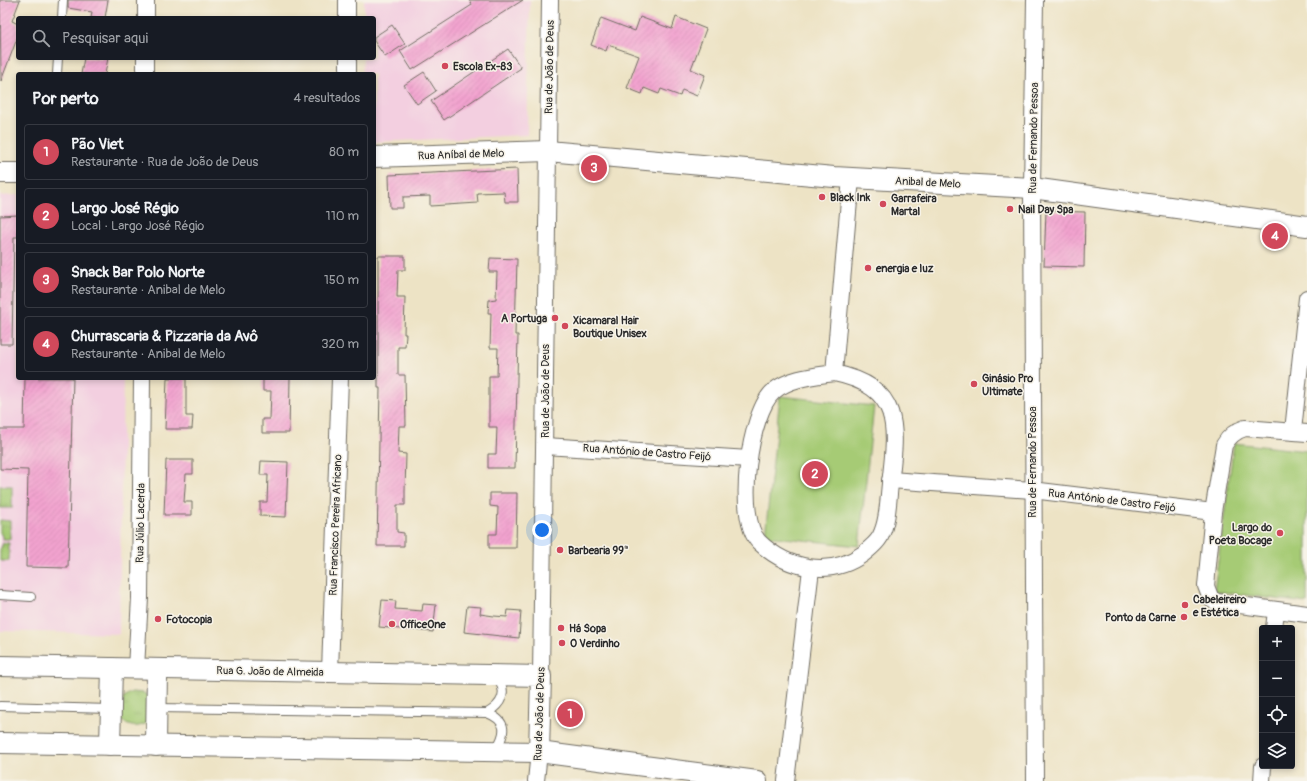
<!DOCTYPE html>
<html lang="pt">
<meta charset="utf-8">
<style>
:root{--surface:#171b24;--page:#20242c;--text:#f1f3f6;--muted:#9ea1a6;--line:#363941;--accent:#d1495b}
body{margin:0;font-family:Pangolin,sans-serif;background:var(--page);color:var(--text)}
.controls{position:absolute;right:12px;bottom:12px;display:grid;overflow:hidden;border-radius:4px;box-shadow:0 2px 6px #0003}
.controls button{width:36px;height:36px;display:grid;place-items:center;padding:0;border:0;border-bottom:1px solid var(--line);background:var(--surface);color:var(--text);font:20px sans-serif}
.you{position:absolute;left:542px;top:530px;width:14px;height:14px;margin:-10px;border:3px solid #fff;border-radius:50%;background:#1a73e8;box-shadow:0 0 0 6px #1a73e833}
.badge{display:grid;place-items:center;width:26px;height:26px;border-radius:50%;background:var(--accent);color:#fff;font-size:13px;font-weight:700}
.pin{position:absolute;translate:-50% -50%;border:2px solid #fff;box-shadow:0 1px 4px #0006}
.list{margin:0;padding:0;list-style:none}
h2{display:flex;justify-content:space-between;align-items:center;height:52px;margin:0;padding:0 16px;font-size:17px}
h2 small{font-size:13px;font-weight:400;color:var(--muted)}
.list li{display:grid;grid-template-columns:26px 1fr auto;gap:12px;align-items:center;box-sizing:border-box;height:56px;margin:0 8px 8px;padding:0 8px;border:1px solid var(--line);border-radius:4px}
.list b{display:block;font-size:15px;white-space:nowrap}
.list p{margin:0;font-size:13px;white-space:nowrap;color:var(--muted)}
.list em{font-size:13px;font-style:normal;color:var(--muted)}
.icon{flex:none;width:22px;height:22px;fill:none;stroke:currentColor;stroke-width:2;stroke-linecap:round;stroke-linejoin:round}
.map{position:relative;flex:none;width:1307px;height:781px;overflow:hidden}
.search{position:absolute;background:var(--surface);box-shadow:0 2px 6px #0003;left:16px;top:16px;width:360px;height:44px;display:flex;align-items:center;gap:10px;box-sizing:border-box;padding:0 14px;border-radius:4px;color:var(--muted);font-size:15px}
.panel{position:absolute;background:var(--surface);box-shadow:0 2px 6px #0003;left:16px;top:72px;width:360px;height:308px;border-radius:4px}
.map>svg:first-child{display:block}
.built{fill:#f3cfe0}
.grass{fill:url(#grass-tufts);stroke:#687b50}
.green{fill:#a6cb75;stroke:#687b50}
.building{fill:url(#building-hatch)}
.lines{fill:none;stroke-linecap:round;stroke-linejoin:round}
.service-casing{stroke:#6f6b61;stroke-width:10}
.minor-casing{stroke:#6f6b61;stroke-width:18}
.tertiary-casing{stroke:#6f6b61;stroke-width:22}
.service{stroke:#fff;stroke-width:8}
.minor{stroke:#fff;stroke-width:16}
.tertiary{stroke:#fff;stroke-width:20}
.poi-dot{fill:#d1495b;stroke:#f7f3e8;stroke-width:1.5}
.labels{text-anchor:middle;stroke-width:3;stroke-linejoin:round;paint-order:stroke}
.poi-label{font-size:11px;font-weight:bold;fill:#2b2b2b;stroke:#f7f3e8;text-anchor:start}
.street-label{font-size:11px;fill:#2b2b2b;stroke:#f7f3e8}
</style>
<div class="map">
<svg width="1307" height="781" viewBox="0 0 1307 781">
<defs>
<pattern id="grass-tufts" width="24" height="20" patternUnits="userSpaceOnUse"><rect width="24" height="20" fill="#a6cb75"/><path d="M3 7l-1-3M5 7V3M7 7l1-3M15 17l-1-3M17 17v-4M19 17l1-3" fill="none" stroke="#8fae65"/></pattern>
<pattern id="building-hatch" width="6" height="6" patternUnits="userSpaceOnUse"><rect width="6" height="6" fill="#f2a3cf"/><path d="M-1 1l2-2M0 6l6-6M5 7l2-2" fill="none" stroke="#d08cb2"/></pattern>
</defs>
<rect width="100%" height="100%" fill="#f7f3e8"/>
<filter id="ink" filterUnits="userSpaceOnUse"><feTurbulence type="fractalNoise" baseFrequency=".025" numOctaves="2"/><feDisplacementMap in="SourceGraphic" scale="8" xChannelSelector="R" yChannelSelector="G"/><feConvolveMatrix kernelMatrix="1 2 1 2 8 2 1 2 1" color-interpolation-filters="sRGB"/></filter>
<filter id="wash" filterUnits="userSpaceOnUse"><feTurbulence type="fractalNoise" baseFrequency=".012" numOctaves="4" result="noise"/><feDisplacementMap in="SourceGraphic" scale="16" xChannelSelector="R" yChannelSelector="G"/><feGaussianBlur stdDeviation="0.9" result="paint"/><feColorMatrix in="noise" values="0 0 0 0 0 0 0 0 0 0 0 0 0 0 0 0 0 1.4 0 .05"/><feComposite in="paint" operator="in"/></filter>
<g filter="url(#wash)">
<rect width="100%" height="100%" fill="#ede3c5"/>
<g class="built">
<path d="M364 0H530L527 135 374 142V74H362L363 58H374V18H364Z"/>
<path d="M18 195V378H123L119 634 0 631V196Z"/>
</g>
<g class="grass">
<rect x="0" y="486" width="12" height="22"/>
<path d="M0 520 10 521V539H3L0 532Z"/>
<path d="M3 543H9V561H0V550Z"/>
<path d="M132 692 144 693 149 697 147 723C121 737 106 703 132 692Z"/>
</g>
<g class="green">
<path d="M780 396 874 406 859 546 765 536Z"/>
<path d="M1234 443 1307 451V603L1214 591Z"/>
</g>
<g id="blocks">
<g class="building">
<path d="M0 0H20L12 21 18 24V36L1 81Z"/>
<path d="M68 0H108L105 18H91L92 12 68 8Z"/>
<path d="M469 0H523L412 70 400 51 472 5Z"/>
<path d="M640 17 672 29 676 17 706 29 691 69 705 75 697 96 682 90 680 96 661 89 659 94 644 88 642 94 627 88 639 56 608 45 606 51 591 45 601 18 635 31Z"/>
<path d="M392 25 405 44 385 57 374 41V37Z"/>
<path d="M508 49 521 68 444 120 431 101Z"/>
<path d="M84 58H108L105 74H81Z"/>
<path d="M424 72 436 91 417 104 404 85Z"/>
<path d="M517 169 518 202H505L504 192 477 193 478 203 430 206V196L403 197V208H390L389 175Z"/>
<path d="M1046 211 1085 212 1084 267 1044 266Z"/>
<path d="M18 215V237H14L12 344H0V216Z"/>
<path d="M378 256H405V270H398L397 297H405L404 334H406L405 347H398V375H405L406 426H399L398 453 406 454 405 491V505H397V532L404 533V546H377L380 388H378Z"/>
<path d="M490 258 517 259 515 335H518L515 468H488V454H496L497 427H489V376H497L498 348H490L491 313H488L489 300 496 299 497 272H489Z"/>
<path d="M25 378H73L68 568 26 567 28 470 0 469V429H24Z"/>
<path d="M167 378H186V416H193L192 429H165Z"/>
<path d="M263 378H290L289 433H262V419H270L271 391H263Z"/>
<path d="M166 460H193V474H186L184 502H192V515H164Z"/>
<path d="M261 461 288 462 286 517 260 516V502H267L268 475H260Z"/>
<path d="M490 493H517L516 548H489V534H497L498 507 490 506Z"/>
<path d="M382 600 396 601 395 609 409 610 422 611 423 604 436 605 433 632 379 627Z"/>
<path d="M467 606 481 607 480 614 494 616 507 617 508 610 521 611 519 638 464 632Z"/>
</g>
</g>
</g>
<g filter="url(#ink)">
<use href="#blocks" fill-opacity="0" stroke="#6f6b61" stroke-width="1"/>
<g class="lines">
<defs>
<g id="service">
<path d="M62 18 63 0"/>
<path d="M57 74 58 58"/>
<path d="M0 595 31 597"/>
<path d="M0 706 110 709"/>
<path d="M157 708 487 713C508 721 506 733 496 749"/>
<path d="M487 713C501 705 510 691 495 677"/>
</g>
<g id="minor">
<path d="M347 0V18"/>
<path d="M146 18V0"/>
<path d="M348 58V74"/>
<path d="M145 74V58"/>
<path d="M834 373C902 387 897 426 890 484 888 501 888 522 880 537 876 544 869 549 863 554 830 578 787 569 759 542 735 518 749 412 774 391 789 378 814 376 834 373Z"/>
<path d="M834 373 851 178"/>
<path d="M1293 431 1307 298"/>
<path d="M1307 433 1245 428C1235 431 1229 436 1224 445L1213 512 1206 586 1211 599 1217 602 1307 614"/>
<path d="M545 446 749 459"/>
<path d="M890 480 1032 490 1213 512"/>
<path d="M1274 628 1276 611"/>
<path d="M136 668 140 598 142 378"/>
<path d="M330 672 340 378"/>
<path d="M541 676 550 0"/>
<path d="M536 781 539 752"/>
<path d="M786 781 811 569"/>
<path d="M1035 781 1032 188 1035 0"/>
<path d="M1262 781 1263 766"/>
</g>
<g id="tertiary">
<path d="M374 157 548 151 834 177 1032 188 1307 226"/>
<path d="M0 173H18"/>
<path d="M0 666 541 676 539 752"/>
<path d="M0 743 539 752 757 781"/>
<path d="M110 745 112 668"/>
<path d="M156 746 157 669"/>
</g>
</defs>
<use href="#service" class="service-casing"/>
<use href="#minor" class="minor-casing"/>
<use href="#tertiary" class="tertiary-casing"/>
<use href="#service" class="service"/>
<use href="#minor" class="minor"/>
<use href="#tertiary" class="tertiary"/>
</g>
</g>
<g class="poi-dot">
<circle cx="445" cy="66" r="4"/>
<circle cx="822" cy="197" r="4"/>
<circle cx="883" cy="204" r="4"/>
<circle cx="1010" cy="209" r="4"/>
<circle cx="868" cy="268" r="4"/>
<circle cx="555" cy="318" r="4"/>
<circle cx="565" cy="326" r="4"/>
<circle cx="974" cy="384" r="4"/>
<circle cx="1280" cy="533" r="4"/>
<circle cx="560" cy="550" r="4"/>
<circle cx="1185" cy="605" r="4"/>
<circle cx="1184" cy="617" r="4"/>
<circle cx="158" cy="619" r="4"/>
<circle cx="392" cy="624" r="4"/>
<circle cx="561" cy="628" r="4"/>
<circle cx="562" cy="643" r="4"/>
</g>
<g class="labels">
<g class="poi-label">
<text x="453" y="70">Escola Ex-83</text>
<text x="830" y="201">Black Ink</text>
<text x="891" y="202">Garrafeira<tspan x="891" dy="13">Martal</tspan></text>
<text x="1018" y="213">Nail Day Spa</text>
<text x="876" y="272">energia e luz</text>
<text x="547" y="322" text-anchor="end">A Portuga</text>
<text x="573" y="324">Xicamaral Hair<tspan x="573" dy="13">Boutique Unisex</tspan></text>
<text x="982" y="382">Ginásio Pro<tspan x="982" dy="13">Ultimate</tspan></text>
<text x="1272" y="531" text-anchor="end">Largo do<tspan x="1272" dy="13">Poeta Bocage</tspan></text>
<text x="568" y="554">Barbearia 99"</text>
<text x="1193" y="603">Cabeleireiro<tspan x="1193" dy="13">e Estética</tspan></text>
<text x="1176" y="621" text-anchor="end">Ponto da Carne</text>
<text x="166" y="623">Fotocopia</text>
<text x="400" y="628">OfficeOne</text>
<text x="569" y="632">Há Sopa</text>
<text x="570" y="647">O Verdinho</text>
</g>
<g class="street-label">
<text transform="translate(549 67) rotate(-89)" y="4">Rua de João de Deus</text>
<text transform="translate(1033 138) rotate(-89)" y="4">Rua de Fernando Pessoa</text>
<text transform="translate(461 154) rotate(-2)" y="4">Rua Aníbal de Melo</text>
<text transform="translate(928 182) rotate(3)" y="4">Anibal de Melo</text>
<text transform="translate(545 391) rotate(-90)" y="4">Rua de João de Deus</text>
<text transform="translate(647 452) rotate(4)" y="4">Rua António de Castro Feijó</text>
<text transform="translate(1032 462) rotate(-90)" y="4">Rua de Fernando Pessoa</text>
<text transform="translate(1112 500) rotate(7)" y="4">Rua António de Castro Feijó</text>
<text transform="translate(140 523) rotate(-89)" y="4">Rua Júlio Lacerda</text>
<text transform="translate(335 525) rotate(-88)" y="4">Rua Francisco Pereira Africano</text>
<text transform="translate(270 671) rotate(1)" y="4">Rua G. João de Almeida</text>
<text transform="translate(539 714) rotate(-88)" y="4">Rua de João de Deus</text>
</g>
</g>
</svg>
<div class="controls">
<button>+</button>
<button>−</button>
<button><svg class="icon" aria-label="locate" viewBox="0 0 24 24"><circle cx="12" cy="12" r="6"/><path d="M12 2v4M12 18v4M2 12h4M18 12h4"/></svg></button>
<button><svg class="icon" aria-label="layers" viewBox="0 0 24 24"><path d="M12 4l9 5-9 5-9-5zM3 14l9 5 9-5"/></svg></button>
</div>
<div class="you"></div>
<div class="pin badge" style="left:570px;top:714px">1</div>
<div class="pin badge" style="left:815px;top:474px">2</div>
<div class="pin badge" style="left:594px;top:168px">3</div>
<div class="pin badge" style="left:1275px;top:236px">4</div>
<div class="search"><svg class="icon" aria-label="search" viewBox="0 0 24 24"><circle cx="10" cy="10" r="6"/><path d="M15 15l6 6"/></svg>Pesquisar aqui</div>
<section class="panel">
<h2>Por perto<small>4 resultados</small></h2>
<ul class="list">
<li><span class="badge">1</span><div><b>Pão Viet</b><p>Restaurante · Rua de João de Deus</p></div><em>80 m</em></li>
<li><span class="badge">2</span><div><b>Largo José Régio</b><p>Local · Largo José Régio</p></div><em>110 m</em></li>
<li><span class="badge">3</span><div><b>Snack Bar Polo Norte</b><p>Restaurante · Anibal de Melo</p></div><em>150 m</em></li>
<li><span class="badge">4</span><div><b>Churrascaria &amp; Pizzaria da Avô</b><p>Restaurante · Anibal de Melo</p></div><em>320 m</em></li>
</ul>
</section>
</div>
